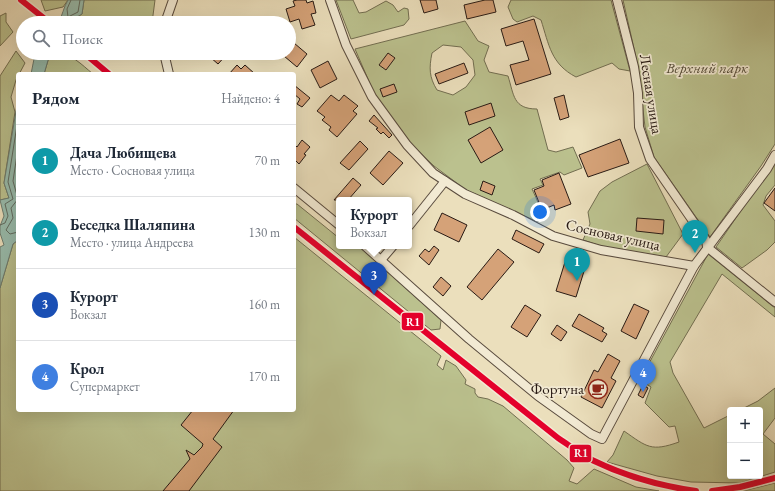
<!DOCTYPE html>
<html lang="ru">
<meta charset="utf-8">
<style>
:root{--surface:#fff;--page:#f6f6f7;--text:#1f2937;--muted:#747a83;--line:#e0e1e3;--accent:#d93025}
body{margin:0;font-family:"EB Garamond",serif;background:var(--page);color:var(--text)}
.controls{position:absolute;right:12px;bottom:12px;display:grid;overflow:hidden;border-radius:4px;box-shadow:0 4px 16px #0002}
.controls button{width:36px;height:36px;display:grid;place-items:center;padding:0;border:0;border-bottom:1px solid var(--line);background:var(--surface);color:var(--text);font:20px sans-serif}
.you{position:absolute;left:540px;top:212px;width:14px;height:14px;margin:-10px;border:3px solid #fff;border-radius:50%;background:#1a73e8;box-shadow:0 0 0 6px #1a73e833}
.badge{display:grid;place-items:center;width:26px;height:26px;border-radius:50%;background:var(--accent);color:#fff;font-size:13px;font-weight:700}
.pin{position:absolute;translate:-50% -33px;filter:drop-shadow(0 1px 2px #0008)}
.pin::after{content:'';position:absolute;top:21px;width:14px;height:12px;background:inherit;clip-path:polygon(0 0,100% 0,50% 100%)}
.popup{position:absolute;left:336px;top:197px;width:76px;height:52px;box-sizing:border-box;display:grid;place-content:center;border-radius:4px;background:var(--surface);filter:drop-shadow(0 1px 3px #0005);font-size:13px;white-space:nowrap;color:var(--muted)}
.popup b{font-size:15px;color:var(--text)}
.popup::after{content:'';position:absolute;left:50%;top:100%;margin-left:-8px;border:8px solid transparent;border-top-color:var(--surface)}
.list{margin:0;padding:0;list-style:none}
h2{display:flex;justify-content:space-between;align-items:center;height:52px;margin:0;padding:0 16px;font-size:17px}
h2 small{font-size:13px;font-weight:400;color:var(--muted)}
.list li{display:grid;grid-template-columns:26px 1fr auto;gap:12px;align-items:center;box-sizing:border-box;height:72px;padding:0 16px;border-top:1px solid var(--line)}
.list b{display:block;font-size:15px;white-space:nowrap}
.list p{margin:0;font-size:13px;white-space:nowrap;color:var(--muted)}
.list em{font-size:13px;font-style:normal;color:var(--muted)}
.icon{flex:none;width:22px;height:22px;fill:none;stroke:currentColor;stroke-width:2;stroke-linecap:round;stroke-linejoin:round}
.map{position:relative;flex:none;width:775px;height:491px;overflow:hidden}
.search{position:absolute;background:var(--surface);box-shadow:0 4px 16px #0002;left:16px;top:16px;width:280px;height:44px;display:flex;align-items:center;gap:10px;box-sizing:border-box;padding:0 14px;border-radius:22px;color:var(--muted);font-size:15px}
.panel{position:absolute;background:var(--surface);box-shadow:0 4px 16px #0002;left:16px;top:72px;width:280px;height:340px;border-radius:4px}
.map>svg:first-child{display:block}
.green{fill:#bbc18e;stroke:#726e51;fill-rule:evenodd}
.water{fill:#98bdae;stroke:#6b7c70}
.lines{fill:none;stroke-linecap:round;stroke-linejoin:round}
.shore{stroke:#606c61;stroke-width:1}
.building{fill:#d5a278;stroke:#281a14}
.minor-casing{stroke:#594b3e;stroke-width:10}
.minor{stroke:#f2ead3;stroke-width:8}
.rail-1-casing{stroke:#f2ead3;stroke-width:9}
.rail-1{stroke:#e4002b;stroke-width:6}
.labels{text-anchor:middle;stroke-width:3.5;stroke-linejoin:round;paint-order:stroke}
.park-label{font-size:15px;font-style:italic;fill:#544c39;stroke:#f2ead3}
.street-label{font-size:15px;fill:#281a14;stroke:#f2ead3}
.poi-label{font-size:15px;fill:#281a14;stroke:#f2ead3;text-anchor:end}
.line-badge{stroke:#f2ead3;stroke-width:1.5}
.badge-label{font-size:11px;text-anchor:middle;font-weight:bold;fill:#fff}
</style>
<div class="map">
<svg width="775" height="491" viewBox="0 0 775 491">
<rect width="100%" height="100%" fill="#ebdfbc"/>
<filter id="stains"><feTurbulence type="fractalNoise" baseFrequency=".005" numOctaves="4"/><feColorMatrix values="0 0 0 0 .2 0 0 0 0 .09 0 0 0 0 .02 0 0 0 .5 -.17"/></filter>
<radialGradient id="worn" r=".72"><stop offset=".6" stop-color="#630" stop-opacity="0"/><stop offset="1" stop-color="#630" stop-opacity=".3"/></radialGradient>
<g class="green">
<path d="M41 0H68L63 7 45 11Z"/>
<path d="M84 0H155L152 23H67L82 14Z"/>
<path d="M336 0H353L359 13 366 12 386 1 393 5 398 12 404 8 408 9 409 19 404 25 351 39Z"/>
<path d="M511 0H611L630 71 619 69 612 63 576 77C551 64 549 45 541 20L533 16 517 22 513 19 508 7Z"/>
<path d="M623 0H775V144L761 166 710 237 654 157 645 127 638 66Z"/>
<path d="M6 13V22L13 32 0 46V16Z"/>
<path d="M465 21 478 41 489 46 484 60 489 72 508 76C514 95 513 109 537 109L548 150 556 152 573 147 582 168 564 175 560 172 540 179 543 185 532 189C537 200 543 210 538 222L466 190 434 166 410 143 374 93 355 49ZM443 45 461 47 473 60 475 75 466 87 453 95 437 90C429 77 429 68 432 53Z"/>
<path d="M16 51 25 63 16 80 11 97 15 112 4 183 9 198 0 200V76Z"/>
<path d="M55 53C71 53 81 64 93 74H44L49 57Z"/>
<path d="M775 161V185L766 196 763 205 775 221V242L767 250 742 268 716 247Z"/>
<path d="M647 164 683 234 666 257 604 247 583 240 590 224 588 212 600 191 612 182Z"/>
<path d="M294 204H297L339 238V246H359L441 320 440 329 431 330 294 218Z"/>
<path d="M294 237 441 356 437 365 443 370 446 360 456 366 466 380 465 384 475 389V393L478 397 488 399 503 406 567 460 574 468 569 481 577 484 594 469 636 487 659 491H0V288L13 244 18 240V410H294Z"/>
<path d="M708 254 775 308V317L722 274 670 362 673 373 704 428 730 415V476H760V410H740L758 401 775 388V418L763 434 775 444V472L740 483 691 482 657 476 607 462 613 455 624 431C647 447 651 452 679 442L675 426 669 427 645 403 651 387 640 380Z"/>
<path d="M775 483V491H743Z"/>
</g>
<g class="water">
<path d="M68 0H84L82 14 67 23H58C63 15 63 8 68 0Z"/>
<path d="M39 53H55L49 57 44 74H31L34 59Z"/>
<path d="M18 99V240L13 244 0 288V247L4 245 0 233V226L4 216 0 200 9 198 4 183Z"/>
</g>
<g class="lines">
<g class="shore">
<path d="M71 0 67 9 68 17 78 12 80 0"/>
<path d="M18 148 13 181 18 199 11 208 13 218 6 230 10 234 18 232"/>
<path d="M0 225 5 223 8 216 5 204 13 199 8 182 18 119"/>
</g>
</g>
<g class="building">
<path d="M297 0H306L307 3 313 1 316 13 311 14 315 25 302 29 299 19 290 22 286 9 295 6 293 1Z"/>
<path d="M420 0H436L438 9 424 13Z"/>
<path d="M485 0H493L496 12 467 19 464 5Z"/>
<path d="M534 19 551 74 516 85 510 65 529 60 523 41 506 46 501 29Z"/>
<path d="M294 43 307 54 297 67 284 56 289 53V50Z"/>
<path d="M213 53H228L218 64 210 57Z"/>
<path d="M388 53 395 58 386 70 379 65Z"/>
<path d="M328 61 337 79 320 88 311 70Z"/>
<path d="M464 63 468 73 439 84 435 74Z"/>
<path d="M237 65 241 69 245 65 255 74H229Z"/>
<path d="M394 84 397 92 383 97 380 89Z"/>
<path d="M294 85 310 98 302 107 297 104 300 99 294 94Z"/>
<path d="M331 95 339 101 344 95 358 106 353 111 357 114 337 137 329 130 331 127 322 120 325 117 317 111Z"/>
<path d="M564 95 569 117 560 120 554 98Z"/>
<path d="M491 103 495 116 469 125 465 112Z"/>
<path d="M374 115 392 135 389 138 383 132 381 134 376 129 378 128 369 121Z"/>
<path d="M490 127 503 150 481 163 468 140Z"/>
<path d="M620 139 629 163 588 177 579 155Z"/>
<path d="M302 140 310 147 304 154 306 155 299 164 294 159V144L297 147Z"/>
<path d="M360 141 368 149 349 170 340 163Z"/>
<path d="M389 151 403 163 383 185 370 173Z"/>
<path d="M559 173 571 204 555 210 554 205 542 210 534 190 544 186 542 180Z"/>
<path d="M353 178 361 185 348 200H334Z"/>
<path d="M483 181 495 186 492 195 480 190Z"/>
<path d="M775 188V211L764 203Z"/>
<path d="M442 213 467 225 459 242 434 230Z"/>
<path d="M637 218 664 220 663 234 636 231Z"/>
<path d="M516 230 544 244 539 253 512 239Z"/>
<path d="M434 246 439 250 429 265 419 256 425 249 429 252Z"/>
<path d="M498 249 514 262 482 300 467 287Z"/>
<path d="M565 262 585 268 576 297 556 291Z"/>
<path d="M441 277 451 286 443 296 433 287Z"/>
<path d="M634 304 649 311 636 339 621 331Z"/>
<path d="M525 305 541 315 527 337 511 327Z"/>
<path d="M579 314 604 328 602 331 607 334 602 342 572 326Z"/>
<path d="M557 325 567 332 561 341 551 334Z"/>
<path d="M608 354 620 361 611 378 616 381 602 408 581 397 594 370 598 372Z"/>
<path d="M643 385 648 388 643 398 638 395Z"/>
<path d="M193 410H234L213 439 222 447 189 491H163L190 459 186 450 194 455 202 447 203 444 181 425Z"/>
</g>
<g class="lines">
<defs>
<g id="minor">
<path d="M330 0 346 45 372 97 407 145 433 173 465 194 513 215 553 236 601 250 694 266"/>
<path d="M617 0 634 67 638 93 639 127 650 159 706 240 707 247 775 302"/>
<path d="M165 23 173 0"/>
<path d="M164 53 169 74"/>
<path d="M294 188 339 225"/>
<path d="M409 226 445 181"/>
<path d="M365 246 469 339 538 396 591 434 602 439 694 266 767 169 775 155"/>
<path d="M381 260 393 246"/>
</g>
</defs>
<use href="#minor" class="minor-casing"/>
<use href="#minor" class="minor"/>
<defs>
<g id="rail-1">
<path d="M21 0 50 23"/>
<path d="M84 53 109 74"/>
<path d="M294 227 558 438C569 445 580 454 592 460 625 476 660 486 696 491"/>
<path d="M712 491 740 487 775 478"/>
</g>
</defs>
<use href="#rail-1" class="rail-1-casing"/>
<use href="#rail-1" class="rail-1"/>
</g>
<defs>
<symbol id="cafe-ring" viewBox="-11 -11 22 22"><circle r="9.5" fill="#f2ead3" stroke="#8f2418" stroke-width="1.5"/><path d="M-5.5-4.5H6V0H3Q3 3.5 0 3.5H-2.5Q-5.5 3.5-5.5 0ZM3-3.2v2h1.7v-2ZM-6 4.5H4V6H-6Z" fill="#8f2418"/></symbol>
</defs>
<g fill-rule="evenodd">
<use href="#cafe-ring" x="587" y="378" width="22" height="22"/>
</g>
<g class="labels">
<g class="park-label">
<text x="707" y="73">Верхний парк</text>
</g>
<g class="street-label">
<text transform="translate(651 94) rotate(81)" y="5">Лесная улица</text>
<text transform="translate(613 235) rotate(13)" y="5">Сосновая улица</text>
</g>
<g class="poi-label">
<text x="584" y="394">Фортуна</text>
</g>
</g>
<g class="line-badge">
<rect x="401" y="312" width="23" height="19" rx="4" fill="#e4002b"/>
<rect x="569" y="444" width="23" height="19" rx="4" fill="#e4002b"/>
</g>
<g class="badge-label">
<text x="413" y="326">R1</text>
<text x="581" y="457">R1</text>
</g>
<rect width="100%" height="100%" filter="url(#stains)"/>
<rect width="100%" height="100%" fill="url(#worn)"/>
</svg>
<div class="controls">
<button>+</button>
<button>−</button>
</div>
<div class="you"></div>
<div class="pin badge" style="left:577px;top:281px;background:#0f9aa8">1</div>
<div class="pin badge" style="left:695px;top:253px;background:#0f9aa8">2</div>
<div class="pin badge" style="left:374px;top:295px;background:#1a4fb4">3</div>
<div class="popup"><b>Курорт</b>Вокзал</div>
<div class="pin badge" style="left:643px;top:392px;background:#3f7fe0">4</div>
<div class="search"><svg class="icon" aria-label="search" viewBox="0 0 24 24"><circle cx="10" cy="10" r="6"/><path d="M15 15l6 6"/></svg>Поиск</div>
<section class="panel">
<h2>Рядом<small>Найдено: 4</small></h2>
<ul class="list">
<li><span class="badge" style="background:#0f9aa8">1</span><div><b>Дача Любищева</b><p>Место · Сосновая улица</p></div><em>70 m</em></li>
<li><span class="badge" style="background:#0f9aa8">2</span><div><b>Беседка Шаляпина</b><p>Место · улица Андреева</p></div><em>130 m</em></li>
<li><span class="badge" style="background:#1a4fb4">3</span><div><b>Курорт</b><p>Вокзал</p></div><em>160 m</em></li>
<li><span class="badge" style="background:#3f7fe0">4</span><div><b>Крол</b><p>Супермаркет</p></div><em>170 m</em></li>
</ul>
</section>
</div>
